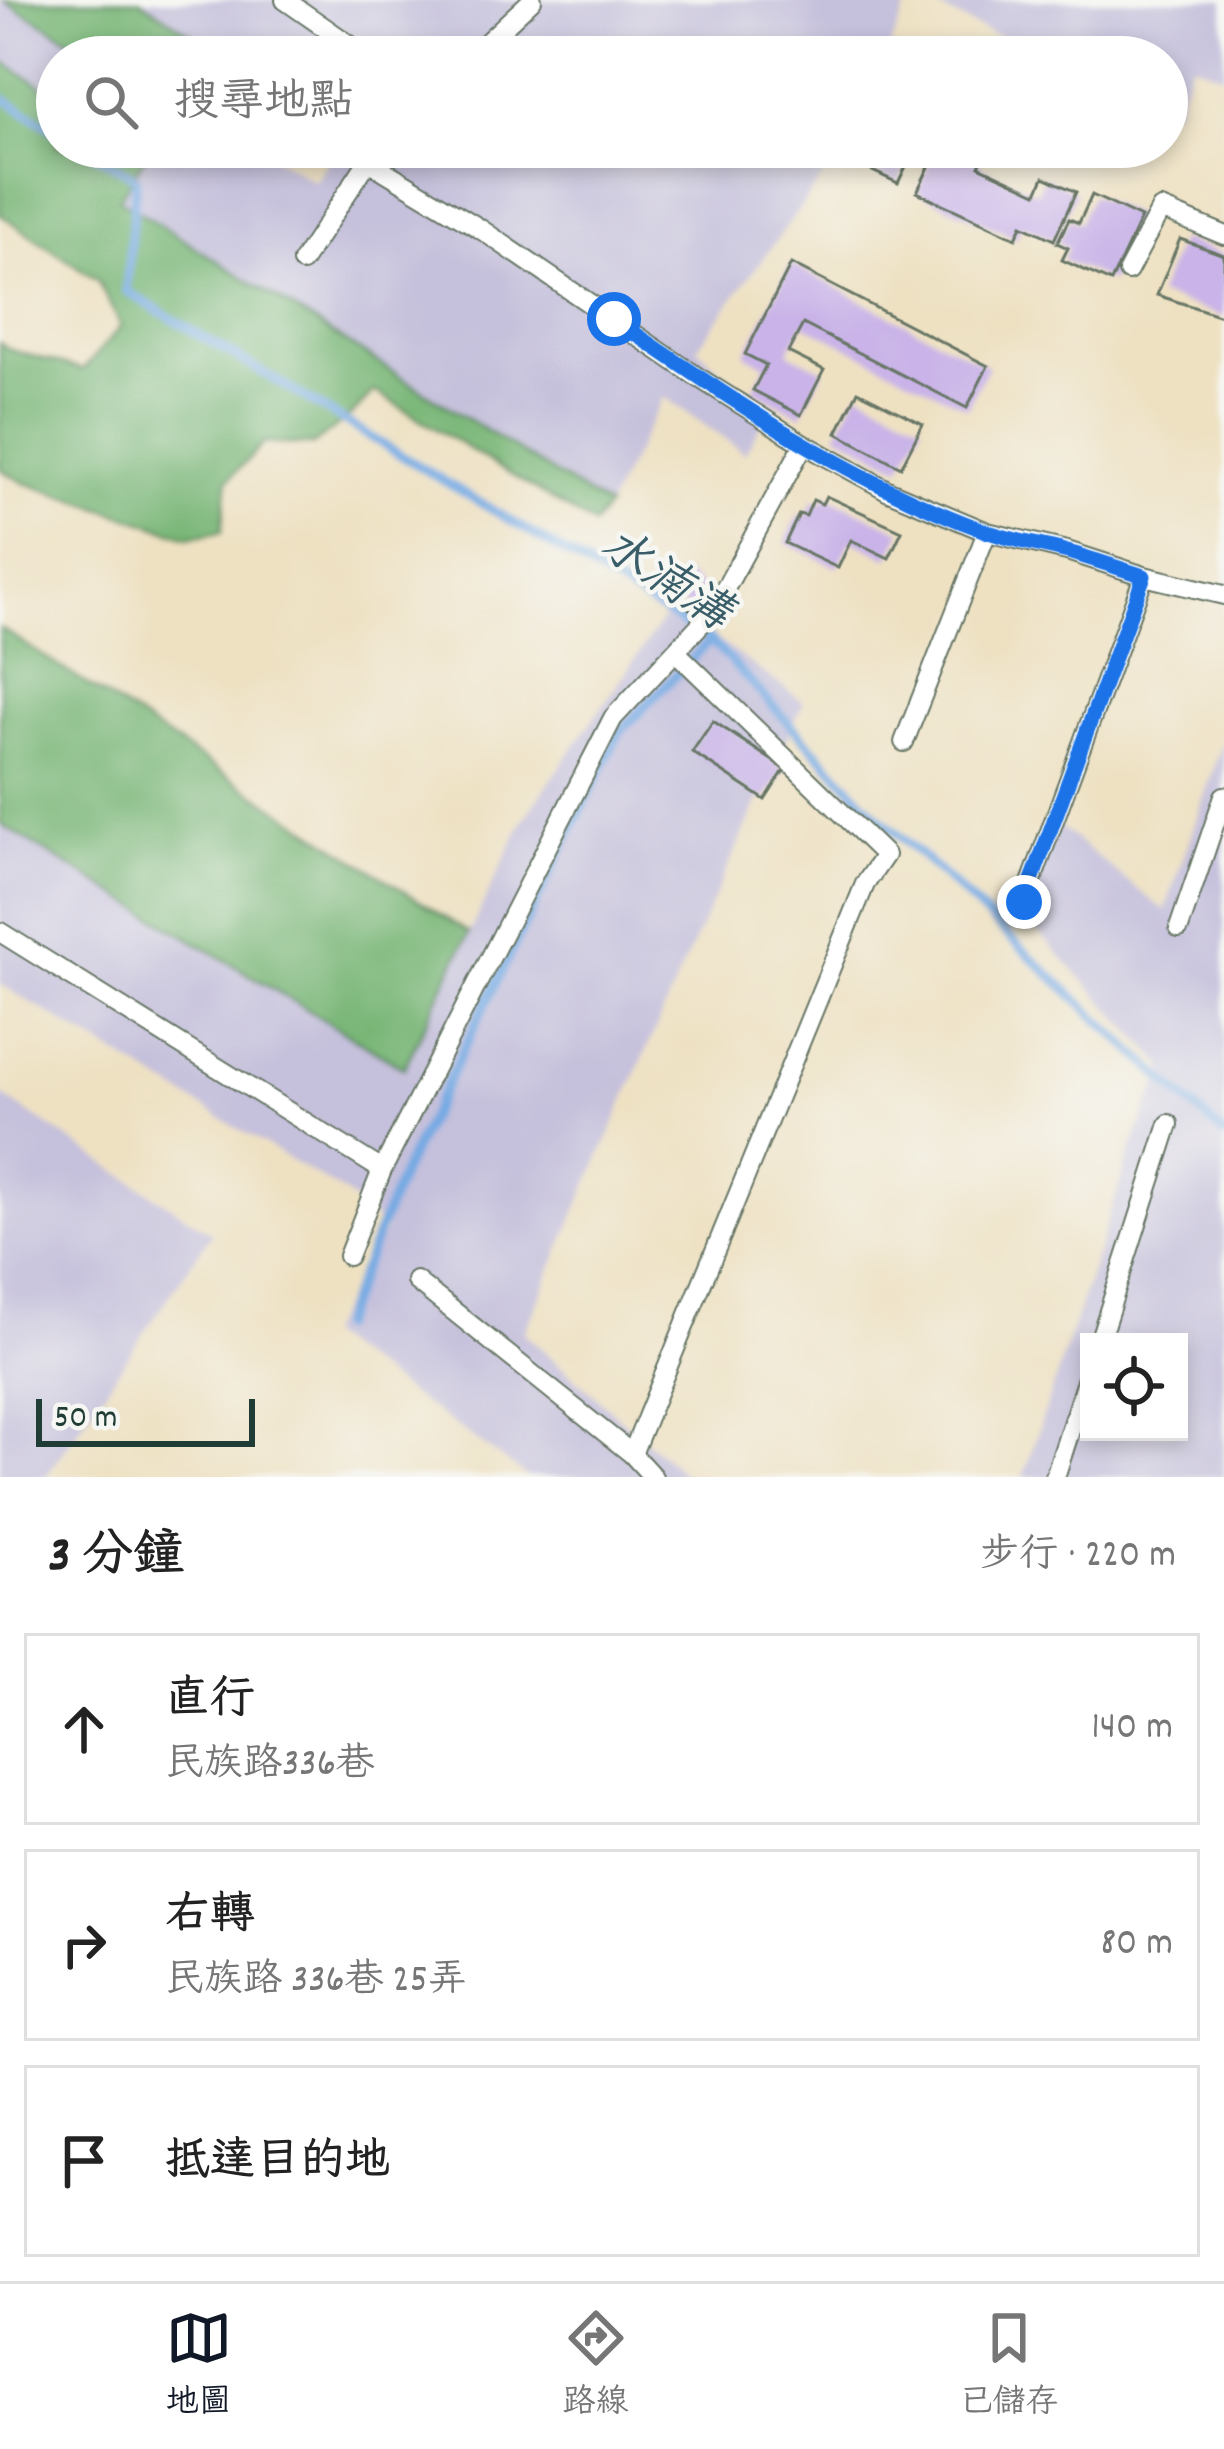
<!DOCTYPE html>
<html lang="zh-TW">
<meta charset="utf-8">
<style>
:root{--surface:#fff;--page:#f6f6f6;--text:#222;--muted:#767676;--line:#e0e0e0;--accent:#111827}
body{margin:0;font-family:Dekko,"LXGW WenKai TC",sans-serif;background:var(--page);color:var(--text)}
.controls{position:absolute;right:36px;bottom:36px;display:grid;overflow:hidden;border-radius:0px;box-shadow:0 6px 18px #0003}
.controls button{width:108px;height:108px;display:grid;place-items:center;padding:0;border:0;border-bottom:3px solid var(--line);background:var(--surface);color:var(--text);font:60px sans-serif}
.scale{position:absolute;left:36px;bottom:30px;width:219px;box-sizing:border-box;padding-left:12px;border:6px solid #1f3d34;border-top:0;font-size:33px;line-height:42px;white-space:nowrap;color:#1f3d34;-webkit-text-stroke:9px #f6f6f2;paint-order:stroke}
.stop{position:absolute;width:36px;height:36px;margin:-27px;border:9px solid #1a73e8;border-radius:50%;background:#fff}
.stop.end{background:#1a73e8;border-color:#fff;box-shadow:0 3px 12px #0008}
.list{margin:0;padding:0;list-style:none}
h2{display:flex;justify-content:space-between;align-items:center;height:156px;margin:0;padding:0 48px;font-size:51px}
h2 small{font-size:39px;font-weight:400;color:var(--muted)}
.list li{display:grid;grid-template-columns:78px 1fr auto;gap:36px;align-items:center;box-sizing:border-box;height:192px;margin:0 24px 24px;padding:0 24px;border:3px solid var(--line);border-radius:0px}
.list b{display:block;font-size:45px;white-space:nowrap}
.list p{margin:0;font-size:39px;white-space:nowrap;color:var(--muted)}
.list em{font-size:39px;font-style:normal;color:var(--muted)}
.icon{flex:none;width:66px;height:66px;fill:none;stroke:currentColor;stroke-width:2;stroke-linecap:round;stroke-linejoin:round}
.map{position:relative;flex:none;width:1224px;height:1477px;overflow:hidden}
.search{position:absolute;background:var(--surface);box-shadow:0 6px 18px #0003;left:36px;right:36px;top:36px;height:132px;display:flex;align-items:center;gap:30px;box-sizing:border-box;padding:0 42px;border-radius:66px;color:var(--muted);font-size:45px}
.sheet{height:804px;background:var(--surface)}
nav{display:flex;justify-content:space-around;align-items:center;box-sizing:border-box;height:168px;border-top:3px solid var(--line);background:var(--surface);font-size:33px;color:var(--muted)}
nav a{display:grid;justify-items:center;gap:6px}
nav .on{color:var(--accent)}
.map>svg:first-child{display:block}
.industrial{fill:#c5c0db;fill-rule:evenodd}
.forest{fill:#77b575;stroke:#4b7954;stroke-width:3}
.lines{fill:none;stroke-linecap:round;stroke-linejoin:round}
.stream{stroke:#76aae3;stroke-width:9}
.building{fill:#c9b3e8}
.lane-casing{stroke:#677666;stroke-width:22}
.lane{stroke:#fff;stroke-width:18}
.route{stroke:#1a73e8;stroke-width:15}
.labels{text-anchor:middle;stroke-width:9;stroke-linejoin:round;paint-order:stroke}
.water-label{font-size:48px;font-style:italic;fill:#395e69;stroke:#f6f6f2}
</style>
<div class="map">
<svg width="1224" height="1477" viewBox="0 0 1224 1477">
<rect width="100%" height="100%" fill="#f6f6f2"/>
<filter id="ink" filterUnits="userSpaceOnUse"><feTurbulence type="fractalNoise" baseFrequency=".00833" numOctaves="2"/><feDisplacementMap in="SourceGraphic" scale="24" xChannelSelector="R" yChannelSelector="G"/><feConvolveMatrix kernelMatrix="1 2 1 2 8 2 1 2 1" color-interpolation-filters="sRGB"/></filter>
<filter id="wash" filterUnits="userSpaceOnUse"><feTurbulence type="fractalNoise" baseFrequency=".004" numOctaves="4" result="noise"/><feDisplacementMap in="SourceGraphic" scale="48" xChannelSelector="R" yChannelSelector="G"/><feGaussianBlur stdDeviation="2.7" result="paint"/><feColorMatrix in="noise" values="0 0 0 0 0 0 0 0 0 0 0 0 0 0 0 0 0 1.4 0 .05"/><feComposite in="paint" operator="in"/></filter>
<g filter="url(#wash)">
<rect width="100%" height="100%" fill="#eee1c2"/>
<g class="industrial">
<path d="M0 0H3L101 57H57V95L0 60Z"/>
<path d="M140 0H910L886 57H226Z"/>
<path d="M921 0H1224V75L1191 63 1175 111 1167 107V57H1047L974 26Z"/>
<path d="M143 147H256L315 181 337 147H845L697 348 767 414 745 453 664 397 607 507 119 199 149 151Z"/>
<path d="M671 607 804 702 686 959 524 1333 687 1477H528L325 1335 386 1229 346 1194 0 984V824L404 1068 524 819Z"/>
<path d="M1224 738V1477H1023L1131 1150 1165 1067 1012 904 1052 821 1165 911ZM1089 1342H1179V1432H1089Z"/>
<path d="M0 1094 212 1233 46 1477H0Z"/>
</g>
<g class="forest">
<path d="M3 0H140L226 57H101Z"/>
<path d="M0 60 57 95V147H143L149 150 119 199 607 507 593 525 374 391 355 412 313 445 264 443 228 480 222 532 188 537 25 483 0 469V343L11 350 83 370 121 326 97 280 0 214Z"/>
<path d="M0 628 469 933 404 1068 0 824Z"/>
</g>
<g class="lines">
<g class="stream">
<path d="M0 96 57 131"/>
<path d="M84 147 136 178 126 291 710 640 877 815 1224 1135"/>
<path d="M339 1327 403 1171 620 732 710 640"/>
</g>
</g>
<g id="blocks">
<g class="building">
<path d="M871 147H988L979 166 1037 193 1044 177 1076 192 1054 240 1022 225 1016 238 917 192 929 167 910 158 898 183 862 166Z"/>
<path d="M1092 195 1141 218 1111 282 1062 260 1068 248 1057 243 1069 219 1079 223Z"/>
<path d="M1180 239 1224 255V317L1157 295Z"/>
<path d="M791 264 988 366 967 408 803 324 788 352 824 370 801 415 753 390 766 365 745 354Z"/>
<path d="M858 391 923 424 901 467 837 433Z"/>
<path d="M826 496 902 531 889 558 851 540 838 568 785 543 799 514 806 516 813 500 822 504Z"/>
<path d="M682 572 711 594 696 614 667 592Z"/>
<path d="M713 721 785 769 765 800 692 752Z"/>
</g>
</g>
</g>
<g filter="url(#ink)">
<use href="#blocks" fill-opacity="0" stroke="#677666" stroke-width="3"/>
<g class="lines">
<defs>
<g id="lane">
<path d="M285 0 367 57"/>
<path d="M471 57 532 0"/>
<path d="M368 161 479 228 696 376 804 444 889 491 987 532 1067 551 1144 576 1224 595"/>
<path d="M302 262 368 161 381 147"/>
<path d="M1128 271 1161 209 1224 235"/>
<path d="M904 742 987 532"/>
<path d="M1024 902 1144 576"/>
<path d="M1179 928 1224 796"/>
<path d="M0 932 382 1170"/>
<path d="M348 1256 382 1170 613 718 713 611 804 444"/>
<path d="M416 1281 632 1454 653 1477"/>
<path d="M1099 1342 1169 1124"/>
<path d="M632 1454 865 884 885 855 676 652"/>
<path d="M1055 1477 1089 1372"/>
</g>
</defs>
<use href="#lane" class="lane-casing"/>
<use href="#lane" class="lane"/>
</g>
</g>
<g class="lines" filter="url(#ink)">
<path class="route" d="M614 319C731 400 849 481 983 530 1009 540 1037 544 1064 551 1091 558 1117 568 1144 576L1024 902"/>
</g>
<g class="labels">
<g class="water-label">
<text transform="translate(668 576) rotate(33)" y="17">水湳溝</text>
</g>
</g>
</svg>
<div class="controls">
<button><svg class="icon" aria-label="locate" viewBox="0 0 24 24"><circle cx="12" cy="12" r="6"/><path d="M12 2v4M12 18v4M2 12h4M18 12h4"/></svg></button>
</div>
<div class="scale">50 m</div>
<div class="stop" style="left:614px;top:319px"></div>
<div class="stop end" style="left:1024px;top:902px"></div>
<div class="search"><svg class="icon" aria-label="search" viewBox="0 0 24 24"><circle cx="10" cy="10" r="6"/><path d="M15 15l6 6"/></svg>搜尋地點</div>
</div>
<section class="sheet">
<h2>3 分鐘<small>步行 · 220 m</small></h2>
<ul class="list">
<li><svg class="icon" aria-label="ahead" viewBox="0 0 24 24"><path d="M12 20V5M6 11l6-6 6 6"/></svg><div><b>直行</b><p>民族路336巷</p></div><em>140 m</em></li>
<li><svg class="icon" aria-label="right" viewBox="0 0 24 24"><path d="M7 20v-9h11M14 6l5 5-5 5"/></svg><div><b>右轉</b><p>民族路 336巷 25弄</p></div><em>80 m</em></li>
<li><svg class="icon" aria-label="arrive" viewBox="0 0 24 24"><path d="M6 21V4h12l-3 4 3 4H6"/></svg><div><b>抵達目的地</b></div></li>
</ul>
</section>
<nav>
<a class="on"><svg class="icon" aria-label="map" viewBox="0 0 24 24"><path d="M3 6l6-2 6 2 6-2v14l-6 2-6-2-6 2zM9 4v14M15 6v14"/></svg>地圖</a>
<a><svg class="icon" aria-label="directions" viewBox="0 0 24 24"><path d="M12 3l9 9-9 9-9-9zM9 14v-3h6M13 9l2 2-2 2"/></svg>路線</a>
<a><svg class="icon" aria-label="saved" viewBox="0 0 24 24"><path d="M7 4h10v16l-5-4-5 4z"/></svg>已儲存</a>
</nav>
